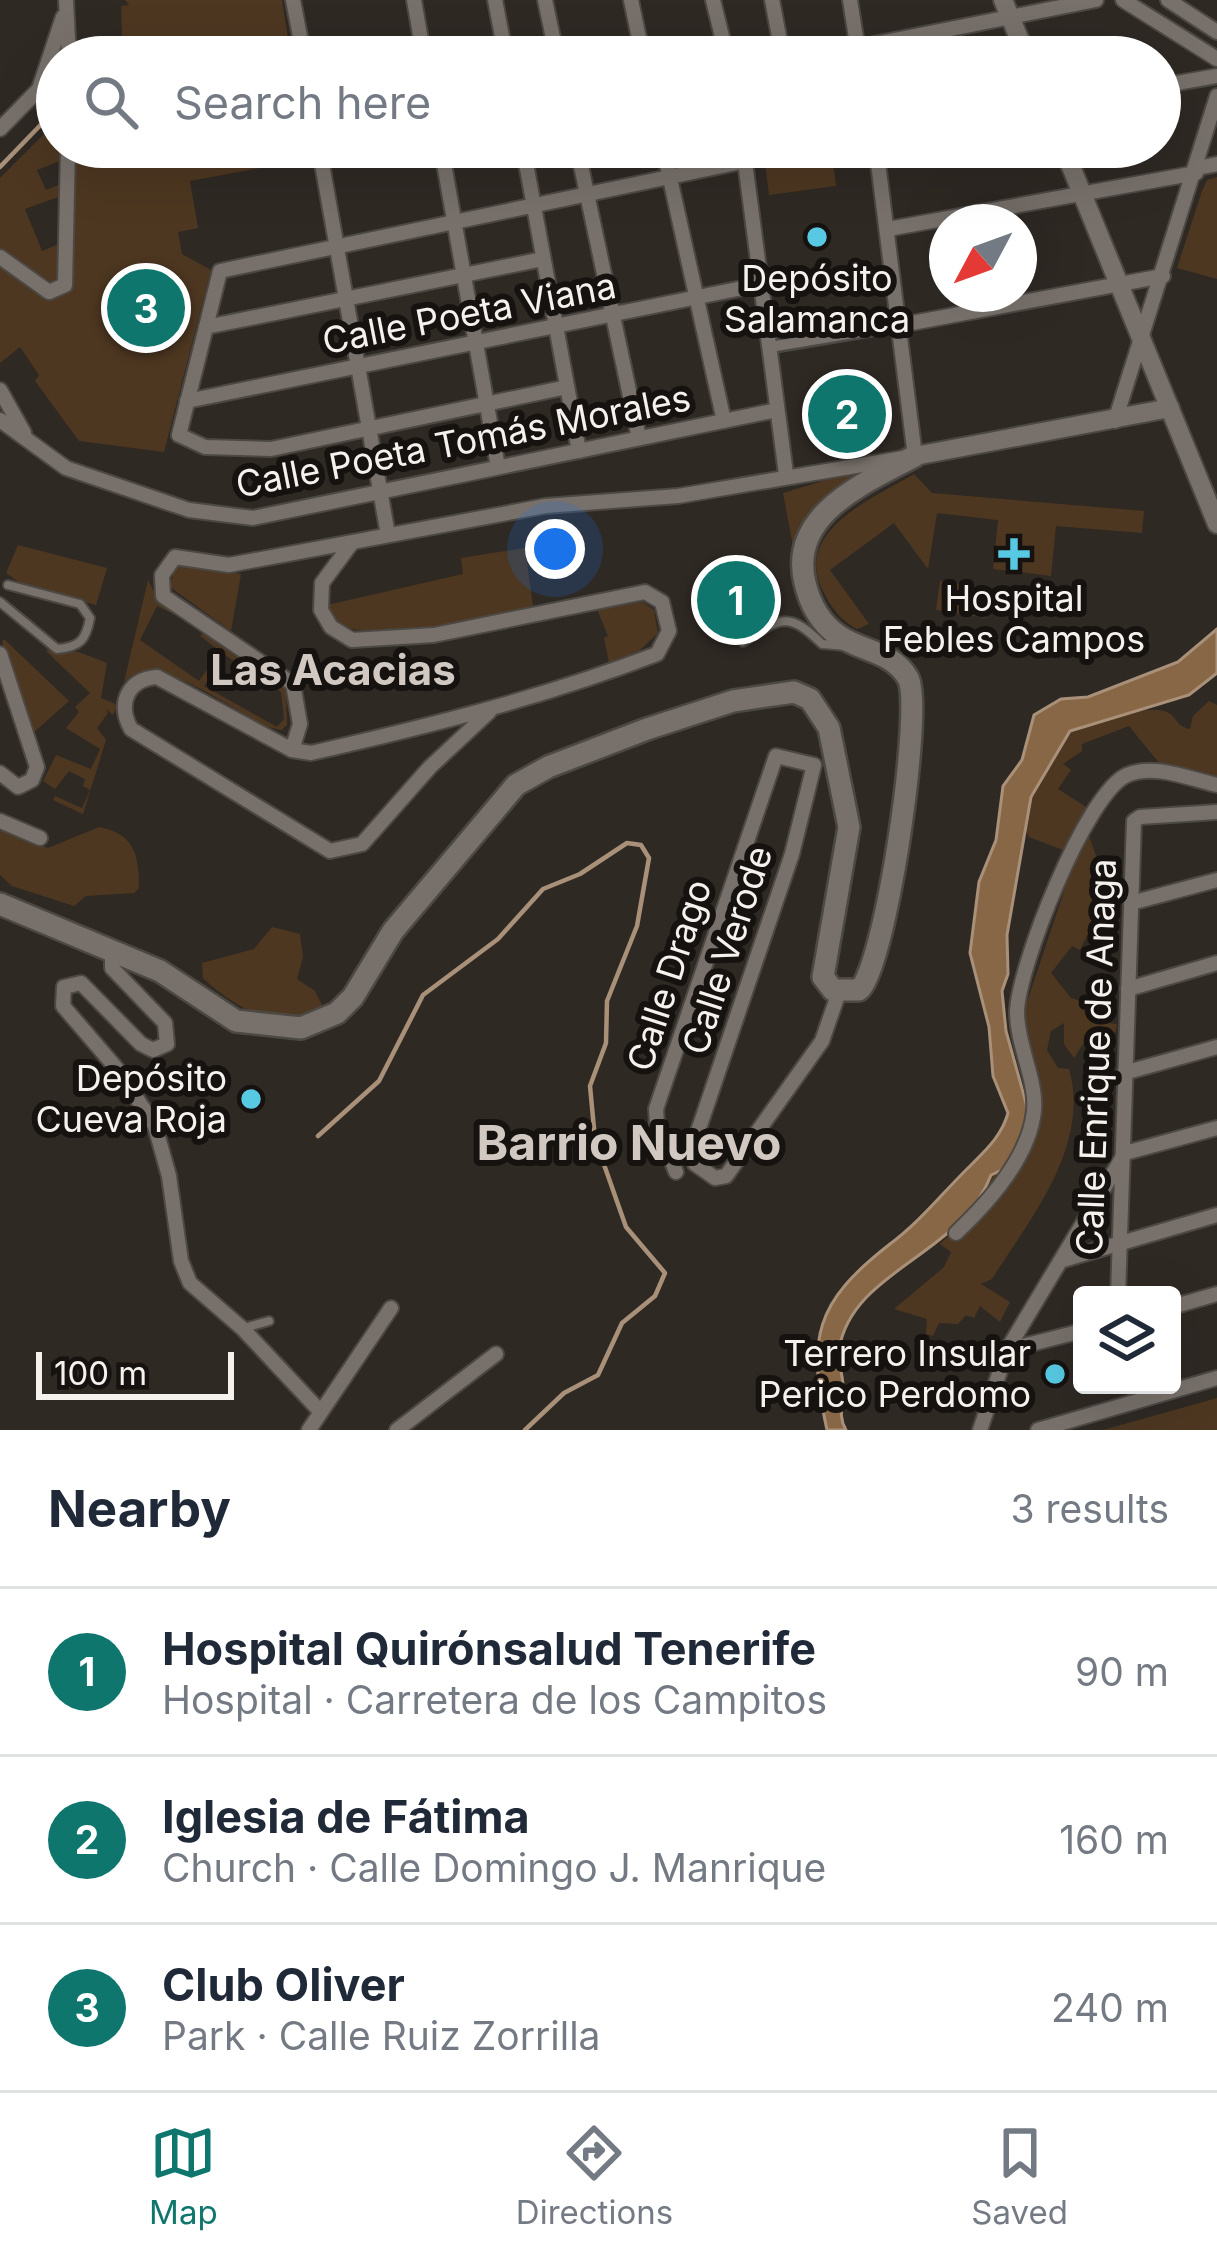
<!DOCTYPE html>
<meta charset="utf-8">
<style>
:root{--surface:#fff;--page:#f6f6f7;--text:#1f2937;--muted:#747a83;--line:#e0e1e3;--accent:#0f766e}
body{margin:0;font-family:Inter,sans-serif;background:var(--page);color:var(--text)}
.controls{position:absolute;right:36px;bottom:36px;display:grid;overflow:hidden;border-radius:12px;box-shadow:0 12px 48px #0002}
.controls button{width:108px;height:108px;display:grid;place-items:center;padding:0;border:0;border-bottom:3px solid var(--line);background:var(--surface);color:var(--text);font:60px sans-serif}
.compass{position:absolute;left:929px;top:204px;width:108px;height:108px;border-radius:50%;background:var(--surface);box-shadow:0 12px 48px #0002;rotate:229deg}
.scale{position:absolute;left:36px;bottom:30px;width:198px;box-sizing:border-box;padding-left:12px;border:6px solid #f5f1ed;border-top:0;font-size:33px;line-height:42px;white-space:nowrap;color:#f5f1ed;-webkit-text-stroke:9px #151210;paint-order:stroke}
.you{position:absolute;left:555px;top:549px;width:42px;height:42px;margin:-30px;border:9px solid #fff;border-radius:50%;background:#1a73e8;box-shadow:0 0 0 18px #1a73e833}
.badge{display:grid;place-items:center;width:78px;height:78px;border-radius:50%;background:var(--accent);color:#fff;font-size:39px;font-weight:700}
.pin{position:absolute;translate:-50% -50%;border:6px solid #fff;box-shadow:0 3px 12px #0006}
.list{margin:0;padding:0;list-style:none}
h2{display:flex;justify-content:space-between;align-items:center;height:156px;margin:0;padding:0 48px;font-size:51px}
h2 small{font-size:39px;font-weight:400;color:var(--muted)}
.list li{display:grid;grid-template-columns:78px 1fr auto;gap:36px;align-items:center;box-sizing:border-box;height:168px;padding:0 48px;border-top:3px solid var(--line)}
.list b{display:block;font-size:45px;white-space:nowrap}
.list p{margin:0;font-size:39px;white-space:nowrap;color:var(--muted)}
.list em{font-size:39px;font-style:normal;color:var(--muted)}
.icon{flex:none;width:66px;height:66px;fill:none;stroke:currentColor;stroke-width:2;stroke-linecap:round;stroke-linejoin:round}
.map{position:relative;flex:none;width:1217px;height:1430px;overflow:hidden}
.search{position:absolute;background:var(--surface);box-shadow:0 12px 48px #0002;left:36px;right:36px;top:36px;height:132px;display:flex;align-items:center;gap:30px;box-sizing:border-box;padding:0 42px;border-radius:66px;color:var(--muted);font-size:45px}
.sheet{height:660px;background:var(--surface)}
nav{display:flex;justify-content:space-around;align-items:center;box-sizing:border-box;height:168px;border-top:3px solid var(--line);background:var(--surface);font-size:33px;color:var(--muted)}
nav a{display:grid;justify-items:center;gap:6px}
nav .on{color:var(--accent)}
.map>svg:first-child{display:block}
.green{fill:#4d3721}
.water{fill:#886747;stroke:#a99079;stroke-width:3}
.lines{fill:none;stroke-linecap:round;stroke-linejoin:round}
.stream{stroke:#a99079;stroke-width:4.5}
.service-casing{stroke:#4c4843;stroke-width:12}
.pedestrian-casing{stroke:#4c4843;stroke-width:15}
.minor-casing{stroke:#4c4843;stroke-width:18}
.tertiary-casing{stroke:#4c4843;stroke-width:22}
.secondary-casing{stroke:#4c4843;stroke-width:26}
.service{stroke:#78716b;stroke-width:8}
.pedestrian{stroke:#78716b;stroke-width:10}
.minor{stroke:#78716b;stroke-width:14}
.tertiary{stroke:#78716b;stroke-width:18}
.secondary{stroke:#78716b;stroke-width:21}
.poi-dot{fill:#57c9e2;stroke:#151210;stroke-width:4.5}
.labels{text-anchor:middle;stroke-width:12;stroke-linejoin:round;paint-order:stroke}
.poi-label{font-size:36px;fill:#f5f1ed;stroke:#151210}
.street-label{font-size:36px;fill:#f5f1ed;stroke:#151210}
.quarter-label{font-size:42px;font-weight:bold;fill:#d0c8c1;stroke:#151210}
.district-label{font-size:48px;font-weight:bold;fill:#d0c8c1;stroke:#151210}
</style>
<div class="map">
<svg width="1217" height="1430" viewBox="0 0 1217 1430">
<rect width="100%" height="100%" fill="#2f2924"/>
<g class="green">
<path d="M125 0H282L291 57H103L122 36 121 6 129 5Z"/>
<path d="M45 133 63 147V160L37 170 46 190 61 184V196L25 209 42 251 59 244 60 283 54 284 0 252V178Z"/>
<path d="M76 147H307L309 159 190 181 198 228 178 232 182 254 211 270 164 452 79 441 35 381 39 375 20 347 0 363V264L49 298 71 287Z"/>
<path d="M832 154 836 186 769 195 765 163Z"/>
<path d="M1217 177V279L1177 268 1202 191 1207 180Z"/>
<path d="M856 471 857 479 815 508 793 546 783 493Z"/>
<path d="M914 474 932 493 1144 511 1142 533 1056 526 1051 576 993 569 998 520 937 513 928 569 894 523 830 570 869 624 857 629C842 621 833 610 825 595 789 532 872 499 914 474Z"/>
<path d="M18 545 107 568 96 605 23 585 6 573Z"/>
<path d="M525 548 533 606C478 617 376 652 329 618L327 605 463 574 461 558Z"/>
<path d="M184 564 241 574 231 631 170 587 175 566Z"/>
<path d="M148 580 159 601 186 620 157 606 140 640 199 681 220 651 200 636 205 632 251 664 245 669 224 654 204 686 277 727 284 719 281 692 261 678 264 673 286 687 287 725 281 730 264 726C230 708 156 650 124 682Z"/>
<path d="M940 581 990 588 986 618 936 610Z"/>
<path d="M643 602 654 610 658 633 639 651 609 663 604 638 608 636 597 609Z"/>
<path d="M4 639 69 701 34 732 2 642Z"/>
<path d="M45 650 79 652 107 663 101 698 118 705 113 715 105 708 108 713 97 728 106 740 83 814 53 800 55 796 82 808 90 790 83 786 85 779 69 771 55 789 43 781 56 755 91 769 100 749 66 728 79 712 75 707 90 693Z"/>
<path d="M1209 701 1217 705V778L1164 769 1129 726 1082 744V751L1063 764 1071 770 1058 789 1086 807 1083 819 1110 896 1095 902 1094 911 1119 915V932L1088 934 1080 950 1072 946 1051 973 1071 998 1090 1004 1092 1021 1117 1024 1116 1032 1104 1040 1087 1038 1074 1058 1064 1044V1023L1051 1031 1047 1050 1058 1068 1069 1069C1091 1145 1030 1219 992 1279L981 1284 1010 1302 1000 1322 980 1306 974 1318 966 1315 958 1324 939 1323 933 1336 926 1334 927 1319 894 1309 944 1267 951 1252 940 1244 958 1227 991 1175 1011 1166 1031 1144 1041 1120 1023 1014 1074 861 1068 852 1029 837 1023 825 1031 797 1072 730C1088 720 1150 704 1167 712 1178 718 1176 726 1190 729L1193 716Z"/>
<path d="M99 827C135 834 139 855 139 888L134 893 86 896 74 906 12 886 0 875V828L48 848Z"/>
<path d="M272 927 300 934 303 957 297 979 315 991 323 1007C288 1041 231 1005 203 978L202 963 254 949Z"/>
<path d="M1217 1398V1430H1103Z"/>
</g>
<path class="water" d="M1217 629V673L1189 695 1070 731 1031 797 1007 935 1008 974 1002 991 1006 1031 1031 1121 1011 1166 991 1175C961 1256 853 1269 839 1349 837 1361 843 1374 843 1386 844 1403 837 1415 846 1430H827C807 1338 814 1303 890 1244 921 1221 944 1191 971 1165 987 1149 1002 1135 1008 1113L993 1076 989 1027 970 953 979 882 996 840 1003 786 1022 760 1034 715 1061 699 1088 697 1178 662Z"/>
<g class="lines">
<g class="stream">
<path d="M0 167 56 109"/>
<path d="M318 1136 379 1081 423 995 498 939 543 889 580 874 627 843 641 845 649 858 637 926 607 1001 606 1043 590 1086 595 1139 626 1227 665 1273 655 1296 622 1323 598 1375 564 1393 525 1430"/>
</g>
<defs>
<g id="service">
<path d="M0 602 57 649C80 647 86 640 90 618L80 604 8 585"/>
<path d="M743 642C782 617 788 611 822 644L846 646"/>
<path d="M244 1328 269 1321"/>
</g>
<path id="pedestrian" d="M770 347 901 325"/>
<g id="minor">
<path d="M66 0 69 57"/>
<path d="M293 0 304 57"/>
<path d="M414 0 424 57"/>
<path d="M495 0 506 57"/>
<path d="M545 0 557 57"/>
<path d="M631 0 643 57"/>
<path d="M713 0 727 57"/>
<path d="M772 0 783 57"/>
<path d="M850 0 859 57"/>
<path d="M1123 0 1217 59"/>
<path d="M1168 0 1217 32"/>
<path d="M357 57 422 44"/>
<path d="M809 57 1096 0"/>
<path d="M1160 86 1217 76"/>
<path d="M0 129 39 89 63 17"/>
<path d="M319 147 388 535"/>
<path d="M441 147 498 467"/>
<path d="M523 147 579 451"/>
<path d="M577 147 639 438"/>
<path d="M663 147 724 421"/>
<path d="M743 147 786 474"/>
<path d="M1197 168 1217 164"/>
<path d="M888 229 1196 173"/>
<path d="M0 257 49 292 65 285 68 147"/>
<path d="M901 325 1163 276"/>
<path d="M206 327 543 259"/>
<path d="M567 387 271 449 205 447 179 435 220 271 746 161"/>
<path d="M0 390 24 433"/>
<path d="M187 401 762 284"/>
<path d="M0 420 66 468 189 510 253 518 777 410"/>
<path d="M1115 421 1217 96"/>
<path d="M351 544 322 583 321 610 331 627 352 640 434 635 645 592 662 602 669 631 657 654C544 697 430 726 311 753L292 750 157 677C128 679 117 703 131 729L330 851 362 844 430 767 489 712"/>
<path d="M0 654 37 767 32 780 18 787 0 773"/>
<path d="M292 750 300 724 293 684 163 596 162 575 175 557 229 565 545 506 678 496 915 456 876 147"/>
<path d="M0 821 40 838"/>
<path d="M1131 903 1217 880"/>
<path d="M112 949V968L165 1023 167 1044 153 1050 141 1044 81 983 64 987 63 1006 118 1070 155 1126 169 1176 181 1261 190 1283 243 1329 318 1409"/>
<path d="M1128 989 1217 963"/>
<path d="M1124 1073 1217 1047"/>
<path d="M676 1172 657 1124 656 1109 776 756 814 765 792 854 694 1143 695 1164 715 1178 726 1176 822 1041 839 992"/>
<path d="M956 1233C988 1203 1029 1158 1034 1111 1037 1080 1017 1046 1017 1012 1018 967 1086 793 1127 775 1154 763 1190 779 1217 785"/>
<path d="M1063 1260 1217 1215"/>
<path d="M1118 1295 1134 821 1140 817 1217 812"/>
<path d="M1172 1307 1217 1294"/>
<path d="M1007 1350 1082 1331"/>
<path d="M309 1430 391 1308"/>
<path d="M397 1430 496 1354"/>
<path d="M980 1430 1007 1350 1125 1153 1217 1128"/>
<path d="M1038 1430 1217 1378"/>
</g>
<g id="tertiary">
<path d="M1003 0 1027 57"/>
<path d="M1063 147 1217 524"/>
<path d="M915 456 1170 408"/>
</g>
<path id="secondary" d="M0 904 160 971 236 1021 301 1028 337 1013 353 997 393 931 516 785 548 767 647 729 733 701 794 692 810 699 829 728 849 827 823 977 833 990H859C885 970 924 707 908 678 892 651 863 652 839 636 821 624 810 604 805 583 788 514 865 483 915 456"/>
</defs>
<use href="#service" class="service-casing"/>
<use href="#pedestrian" class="pedestrian-casing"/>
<use href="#minor" class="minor-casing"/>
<use href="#tertiary" class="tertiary-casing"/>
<use href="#secondary" class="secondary-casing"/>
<use href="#service" class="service"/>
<use href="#pedestrian" class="pedestrian"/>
<use href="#minor" class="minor"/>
<use href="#tertiary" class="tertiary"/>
<use href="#secondary" class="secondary"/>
</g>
<g class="poi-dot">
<circle cx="817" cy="237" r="12"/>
<path d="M1008 536h12v12h12v12h-12v12h-12v-12h-12v-12h12z"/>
<circle cx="251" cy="1099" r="12"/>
<circle cx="1055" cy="1374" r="12"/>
</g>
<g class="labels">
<g class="poi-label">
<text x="817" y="291">Depósito<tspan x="817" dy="41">Salamanca</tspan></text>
<text x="1014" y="611">Hospital<tspan x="1014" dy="41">Febles Campos</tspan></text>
<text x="227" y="1091" text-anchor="end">Depósito<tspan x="227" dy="41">Cueva Roja</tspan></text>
<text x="1031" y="1366" text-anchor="end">Terrero Insular<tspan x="1031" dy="41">Perico Perdomo</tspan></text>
</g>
<g class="street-label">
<text transform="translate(469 313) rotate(-11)" y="13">Calle Poeta Viana</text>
<text transform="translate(463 441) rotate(-11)" y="13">Calle Poeta Tomás Morales</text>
<text transform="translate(727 950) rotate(-72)" y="13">Calle Verode</text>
<text transform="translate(669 975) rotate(-72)" y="13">Calle Drago</text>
<text transform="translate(1096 1057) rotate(-88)" y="13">Calle Enrique de Anaga</text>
</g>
<g class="quarter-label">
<text x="333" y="685">Las Acacias</text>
</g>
<g class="district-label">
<text x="629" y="1160">Barrio Nuevo</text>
</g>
</g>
</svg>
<div class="controls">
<button><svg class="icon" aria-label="layers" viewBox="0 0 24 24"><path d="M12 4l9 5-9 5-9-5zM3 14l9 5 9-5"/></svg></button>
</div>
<svg class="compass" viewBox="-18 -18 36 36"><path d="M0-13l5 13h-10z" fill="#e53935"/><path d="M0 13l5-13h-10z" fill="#747a83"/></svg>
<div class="scale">100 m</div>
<div class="you"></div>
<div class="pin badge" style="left:736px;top:600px">1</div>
<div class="pin badge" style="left:847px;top:414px">2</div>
<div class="pin badge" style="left:146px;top:308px">3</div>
<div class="search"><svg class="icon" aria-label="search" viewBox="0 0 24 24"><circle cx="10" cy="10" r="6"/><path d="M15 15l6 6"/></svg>Search here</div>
</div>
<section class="sheet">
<h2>Nearby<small>3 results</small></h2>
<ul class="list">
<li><span class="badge">1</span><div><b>Hospital Quirónsalud Tenerife</b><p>Hospital · Carretera de los Campitos</p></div><em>90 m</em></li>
<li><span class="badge">2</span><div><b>Iglesia de Fátima</b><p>Church · Calle Domingo J. Manrique</p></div><em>160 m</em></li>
<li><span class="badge">3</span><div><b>Club Oliver</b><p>Park · Calle Ruiz Zorrilla</p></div><em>240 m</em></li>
</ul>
</section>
<nav>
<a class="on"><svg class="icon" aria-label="map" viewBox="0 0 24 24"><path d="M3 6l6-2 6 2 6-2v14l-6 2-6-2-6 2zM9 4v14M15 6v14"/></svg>Map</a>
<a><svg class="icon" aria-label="directions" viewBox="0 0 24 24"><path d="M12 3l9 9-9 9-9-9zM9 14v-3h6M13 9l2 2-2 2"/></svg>Directions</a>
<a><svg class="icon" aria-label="saved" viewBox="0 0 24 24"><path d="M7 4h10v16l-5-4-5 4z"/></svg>Saved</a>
</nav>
